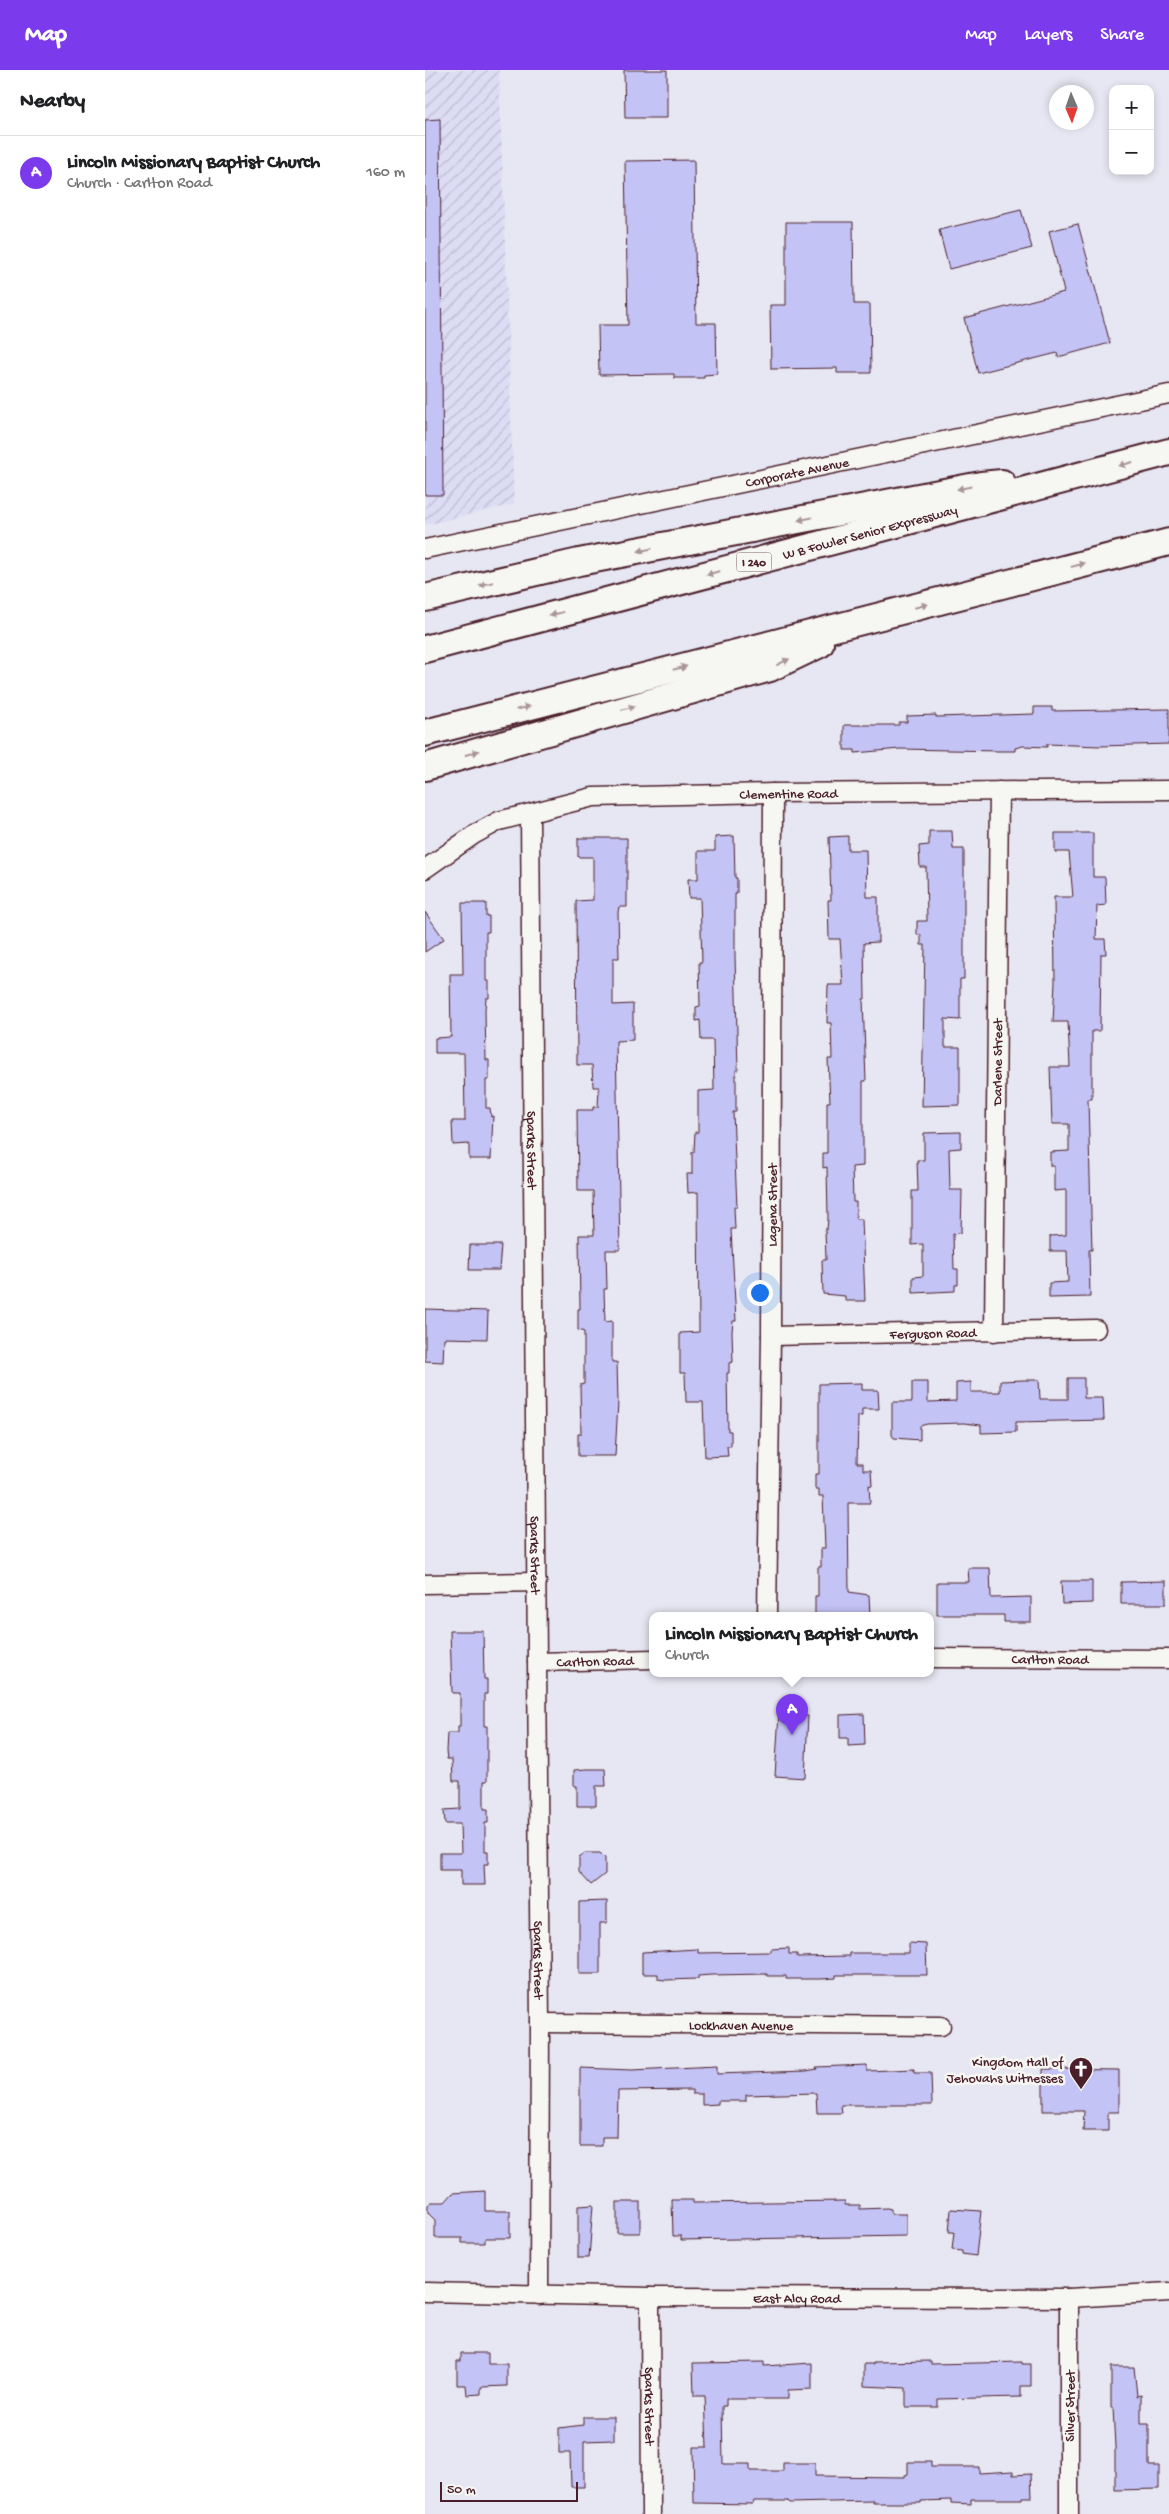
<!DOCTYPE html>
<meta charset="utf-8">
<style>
:root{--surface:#fff;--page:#f6f6f6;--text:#202124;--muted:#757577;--line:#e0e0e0;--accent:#7c3aed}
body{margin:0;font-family:"Gochi Hand",sans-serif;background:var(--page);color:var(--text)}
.controls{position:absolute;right:15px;top:15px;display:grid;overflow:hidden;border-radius:10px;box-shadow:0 2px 8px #0003}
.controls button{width:45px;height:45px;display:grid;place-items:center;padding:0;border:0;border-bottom:1px solid var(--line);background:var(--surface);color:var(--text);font:25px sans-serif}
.compass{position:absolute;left:624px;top:15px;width:45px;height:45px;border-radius:50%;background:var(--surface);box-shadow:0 2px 8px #0003;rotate:178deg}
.scale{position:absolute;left:15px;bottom:12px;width:138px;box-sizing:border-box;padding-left:5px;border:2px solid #4a1f2b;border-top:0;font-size:14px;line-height:18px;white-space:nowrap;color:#4a1f2b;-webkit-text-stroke:4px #f6f6f2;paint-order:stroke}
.you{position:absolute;left:334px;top:1222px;width:18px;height:18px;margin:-12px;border:4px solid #fff;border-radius:50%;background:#1a73e8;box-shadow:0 0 0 8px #1a73e833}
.badge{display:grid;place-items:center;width:32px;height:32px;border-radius:50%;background:var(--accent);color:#fff;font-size:16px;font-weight:700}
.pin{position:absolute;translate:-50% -41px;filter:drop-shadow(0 1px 2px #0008)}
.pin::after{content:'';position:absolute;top:26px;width:18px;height:15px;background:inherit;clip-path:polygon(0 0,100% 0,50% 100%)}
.popup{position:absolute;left:224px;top:1542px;width:285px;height:65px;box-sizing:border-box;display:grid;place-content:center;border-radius:10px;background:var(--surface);filter:drop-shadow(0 1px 4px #0005);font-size:16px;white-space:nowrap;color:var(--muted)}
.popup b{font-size:19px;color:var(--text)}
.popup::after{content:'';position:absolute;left:50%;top:100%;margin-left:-10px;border:10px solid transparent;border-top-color:var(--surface)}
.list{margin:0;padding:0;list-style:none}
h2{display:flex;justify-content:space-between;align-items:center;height:65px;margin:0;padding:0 20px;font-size:21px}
h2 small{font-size:16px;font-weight:400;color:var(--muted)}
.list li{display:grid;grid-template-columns:32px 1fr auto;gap:15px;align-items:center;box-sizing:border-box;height:75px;padding:0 20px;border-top:1px solid var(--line)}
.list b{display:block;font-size:19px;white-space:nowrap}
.list p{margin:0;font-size:16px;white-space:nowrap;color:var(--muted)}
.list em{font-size:16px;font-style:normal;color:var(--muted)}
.map{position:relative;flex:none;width:744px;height:2444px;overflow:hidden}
header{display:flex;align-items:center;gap:30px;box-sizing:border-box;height:70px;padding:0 25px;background:var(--accent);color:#fff}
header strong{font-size:24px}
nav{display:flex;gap:28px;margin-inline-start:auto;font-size:18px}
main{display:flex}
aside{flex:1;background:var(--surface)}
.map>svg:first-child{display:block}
.industrial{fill:url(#industrial-furrows)}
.building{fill:#c4c3f5;stroke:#4a1f2b}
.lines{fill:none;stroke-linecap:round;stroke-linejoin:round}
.minor-casing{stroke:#4a1f2b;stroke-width:21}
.highway-casing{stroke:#4a1f2b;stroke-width:30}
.minor{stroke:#f6f6f2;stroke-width:18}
.highway{stroke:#f6f6f2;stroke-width:26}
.oneway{fill:#a99598}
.labels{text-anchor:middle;stroke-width:5;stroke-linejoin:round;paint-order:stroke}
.shield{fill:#f6f6f2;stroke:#7e6067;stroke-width:1}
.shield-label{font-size:12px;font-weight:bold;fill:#4a1f2b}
.street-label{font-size:14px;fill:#4a1f2b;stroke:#f6f6f2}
.poi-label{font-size:14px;fill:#4a1f2b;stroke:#f6f6f2;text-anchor:end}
</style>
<header>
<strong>Map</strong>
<nav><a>Map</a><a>Layers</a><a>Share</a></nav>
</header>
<main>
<aside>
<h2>Nearby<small></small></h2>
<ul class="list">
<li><span class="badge">A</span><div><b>Lincoln Missionary Baptist Church</b><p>Church · Carlton Road</p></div><em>160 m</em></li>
</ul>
</aside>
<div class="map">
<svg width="744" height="2444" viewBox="0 0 744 2444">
<defs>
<pattern id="industrial-furrows" width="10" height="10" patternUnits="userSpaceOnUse" patternTransform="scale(1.25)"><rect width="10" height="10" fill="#dcdcf4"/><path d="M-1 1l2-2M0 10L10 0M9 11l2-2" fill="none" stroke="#bebcd1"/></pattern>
</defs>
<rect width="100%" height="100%" fill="#e7e7f3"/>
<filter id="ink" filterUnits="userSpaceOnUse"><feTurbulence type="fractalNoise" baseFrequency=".02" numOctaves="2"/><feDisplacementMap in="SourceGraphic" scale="10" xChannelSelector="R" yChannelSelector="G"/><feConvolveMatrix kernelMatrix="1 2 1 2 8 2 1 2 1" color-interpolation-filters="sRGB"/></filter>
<g filter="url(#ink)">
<path class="industrial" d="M0 0H74L89 434 0 455Z"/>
<g class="building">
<path d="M199 0H242V48H200Z"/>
<path d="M15 49 18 425H0V50Z"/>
<path d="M269 90 271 253H291L292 304 279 305V308H249V304L174 305 173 255H203L200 91Z"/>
<path d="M596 140 607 178 524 199 514 160Z"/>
<path d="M361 152H428L429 234H445L446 303H412V298L346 299 345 235H361Z"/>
<path d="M653 154 685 273 633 287 632 283 553 303 539 248 639 222 624 161Z"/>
<path d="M609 637H627V641L744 639V674L675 676 622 674V677L598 676 590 678V681H574L475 679 430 683V680H419V655H474V652H482V646L511 645V647L609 644Z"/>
<path d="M504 761H527L528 779H539V909H535V950L520 949V977H535V1035L497 1036 500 875H496V865H492V851H502L501 797H495L494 776 504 775Z"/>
<path d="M630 763H668V807H680L681 835 672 836 671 869H680L681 884H676L675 961H667V1029H663L666 1145 667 1180H664L665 1227 624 1228V1213L643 1212 642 1181H625V1166L641 1165V1120L629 1121V1096H625V1082L644 1081V1054H627L625 997H645L643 952H628L630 912 629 827H648L644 782H630Z"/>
<path d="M309 766 310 808H312V824H310V886L313 1000H311V1042H308L312 1137H309L310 1159H306L311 1251H308L307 1262 308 1292 304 1293V1303H302L303 1361H306V1376H302L303 1386 280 1387 278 1332H261L260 1303H255V1263L274 1262 273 1122 263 1123 262 1104H267V1082H269L270 1062H273V1021L289 1020 288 970H276L275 950 271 951V937L275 936 274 892H277L275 828H264L263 809H273V781H290V767Z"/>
<path d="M423 766V780H441L442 827H453V872L439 873 440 929H438L441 1011H438V1096L427 1097 428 1132H431V1149H437L440 1231H420V1226L398 1224 397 1190H401L400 1159H402L403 1149 402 1097 398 1098V1083H402V1032H405L403 989H407L406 953H402L403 915H418L415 869H404L403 830H406L404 767Z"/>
<path d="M153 768H202V837H194L193 842 194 888H188V935L208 934V970L191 971 195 1180H181L182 1219H179L180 1252 187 1251V1292H192L193 1332 190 1386H153V1364H156L155 1315 159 1314V1262L153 1260V1239H155L154 1165H169L168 1121H153L152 1040H168V1037H173L174 1017H168L167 995H152L151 831 168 830V787H153Z"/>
<path d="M37 833H61V846H64V862H61V911H64V928H61L60 940 61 990H64V1010H61V1038H65L66 1047 68 1046 66 1089H44V1074L28 1075 27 1051H40L39 983H10V968L26 967 25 904H38Z"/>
<path d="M0 842 19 869 0 882Z"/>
<path d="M536 1062V1078L524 1079 525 1120H537L536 1163 528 1164 529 1199H533V1215H530V1221L488 1223V1207L498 1206V1174L487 1175V1121H493L492 1090H499V1063Z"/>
<path d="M45 1175H76L74 1200H44Z"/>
<path d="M0 1239 63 1241 62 1269 19 1268 18 1292 0 1291Z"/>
<path d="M643 1308H659V1328H678L679 1350 591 1352V1362L556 1363V1355L539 1353 502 1354 495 1356V1370L469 1368 467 1365V1332H487V1312H503V1332L531 1331V1313L546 1312V1322H575V1311L599 1310H614L615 1329H643Z"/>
<path d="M437 1313V1320H453L454 1339H437V1346H433L432 1393H438V1400H446L447 1416 444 1415 445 1433H423L424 1522 444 1525 445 1546H390V1526H393V1497H396V1478H400L398 1426H394V1419H390V1404H394V1314Z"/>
<path d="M543 1498H565L566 1528 606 1527V1552H579V1545H512V1512H544Z"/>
<path d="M636 1511H667V1533L637 1534Z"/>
<path d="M741 1511V1534H696V1512Z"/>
<path d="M25 1561H58L59 1609H62V1624H59V1656H62V1711H59V1739H63V1753H60V1781H63V1794H59L60 1815H36V1800H15V1783H36L35 1754H20L19 1740 35 1739V1711H28L27 1689H22L21 1681 22 1663H33V1656H35V1623H27Z"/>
<path d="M354 1644 383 1646 380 1708 350 1706Z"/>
<path d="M439 1644 440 1675 423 1676V1668H415V1645Z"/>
<path d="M162 1699H180L181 1716H171V1736H152V1716H149V1700Z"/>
<path d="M160 1783H175L180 1788V1804L166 1815 154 1802V1787Z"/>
<path d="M182 1831V1853H175V1904H154V1832Z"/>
<path d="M484 1873 501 1874 502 1905H411V1908L396 1909H361V1906H342V1904L286 1905 273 1906V1909L240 1910 233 1909V1904H217V1882L273 1879V1883L346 1882V1879L364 1878V1884H372V1887L425 1886V1883H484Z"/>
<path d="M442 1995V2001L489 1999V2003H506L507 2035H416L417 2043H392L391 2023 321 2025V2031H293V2034L277 2035V2024H267V2020L193 2021 192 2067H177V2076H155V1998L207 2000 292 1996V2004L381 2001 392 1999 391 1997Z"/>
<path d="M618 1999 694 2000V2042H683V2061H658L659 2041H618Z"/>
<path d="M60 2121V2141H85V2168H60V2173H37V2168H10V2150L3 2143V2136L6 2132H20L28 2123Z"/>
<path d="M247 2130H268V2133L420 2131V2135H435V2139L462 2138 466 2139V2144H481V2166L256 2170V2166H248Z"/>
<rect x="192" y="2132" width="23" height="31"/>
<path d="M168 2135 164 2188H153V2136Z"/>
<path d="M526 2139 556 2141 551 2186 537 2184V2181L527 2180 529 2162H524Z"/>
<path d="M36 2283H63V2294H82V2316L56 2317V2324L42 2325 41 2315H32V2291H36Z"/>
<path d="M506 2291V2294L597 2292V2294H606V2316H596V2327L513 2329V2337H481V2318L439 2316V2294H449V2292Z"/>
<path d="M339 2292V2296L387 2293V2319L363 2320V2329H301V2336H297L298 2394H325V2401H358V2393H390V2406L480 2407V2405L483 2404V2392H506V2397H554V2403L588 2401V2405L606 2404 607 2427H597V2429H546V2434L526 2433V2430L496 2431V2433H448V2431L365 2433 363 2431H329L328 2434 269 2433 268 2377H282L280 2326H269L268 2293Z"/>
<path d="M686 2297H709L712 2326 716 2325V2354H724V2396H734V2419L690 2420V2377L688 2338H686Z"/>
<path d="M158 2347H189V2370L159 2371V2417H146L145 2383H134V2358L158 2355Z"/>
</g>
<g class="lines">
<defs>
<g id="minor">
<path id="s1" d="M0 479 744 324"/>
<path id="s2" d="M105 745 115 1953 114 2225"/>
<path id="s3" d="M0 799 50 764 74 751 168 727 348 723 744 720"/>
<path id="s4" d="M569 1262 574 721"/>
<path id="s5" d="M346 1266 671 1259"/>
<path d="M0 1514 112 1512"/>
<path id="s6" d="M342 1546 346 1266 348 723"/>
<path id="s7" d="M506 1588 744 1589"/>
<path id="s8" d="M112 1592 228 1589"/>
<path id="s9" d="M115 1953 516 1956"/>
<path id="s10" d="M0 2222 225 2227 644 2228 744 2222"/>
<path id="s11" d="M225 2227 226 2444"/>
<path d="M644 2228V2444"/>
</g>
<g id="highway">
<path d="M0 528 154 492 556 415 577 413"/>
<path id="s12" d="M0 579 744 382"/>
<path d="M0 663 744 472"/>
<path d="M0 697 345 598 395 574"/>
</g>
</defs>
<use href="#minor" class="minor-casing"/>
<use href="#highway" class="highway-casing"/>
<use href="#minor" class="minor"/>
<use href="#highway" class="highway"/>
</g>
<defs><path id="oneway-solid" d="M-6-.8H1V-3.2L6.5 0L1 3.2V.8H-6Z" transform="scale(1.25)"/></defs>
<g class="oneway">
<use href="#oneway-solid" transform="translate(701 394) rotate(165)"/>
<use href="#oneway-solid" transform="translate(539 418) rotate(169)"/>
<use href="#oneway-solid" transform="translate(380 449) rotate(169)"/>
<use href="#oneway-solid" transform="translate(220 480) rotate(169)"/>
<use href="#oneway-solid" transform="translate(653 495) rotate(-15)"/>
<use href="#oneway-solid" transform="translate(288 503) rotate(165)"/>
<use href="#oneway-solid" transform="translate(61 514) rotate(167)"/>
<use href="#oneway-solid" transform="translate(496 536) rotate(-15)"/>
<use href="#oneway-solid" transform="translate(131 544) rotate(165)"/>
<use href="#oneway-solid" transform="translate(358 592) rotate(-26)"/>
<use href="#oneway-solid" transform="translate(255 598) rotate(-14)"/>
<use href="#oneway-solid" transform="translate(98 638) rotate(-14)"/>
<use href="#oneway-solid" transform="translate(203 638) rotate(-16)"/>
<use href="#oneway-solid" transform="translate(47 683) rotate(-17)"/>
</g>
</g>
<defs>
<symbol id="church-pin" viewBox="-11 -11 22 30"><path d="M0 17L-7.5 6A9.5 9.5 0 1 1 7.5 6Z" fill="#4a1f2b" stroke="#f6f6f2"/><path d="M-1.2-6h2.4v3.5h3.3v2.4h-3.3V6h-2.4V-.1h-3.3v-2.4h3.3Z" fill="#fff"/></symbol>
</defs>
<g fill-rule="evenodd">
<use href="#church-pin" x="642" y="1985" width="28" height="38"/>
</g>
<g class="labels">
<rect class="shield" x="311.5" y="482.5" width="35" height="19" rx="4"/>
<g class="shield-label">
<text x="329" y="496">I 240</text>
</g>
<g class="street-label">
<text dy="5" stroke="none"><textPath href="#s1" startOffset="380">Corporate Avenue</textPath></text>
<text dy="5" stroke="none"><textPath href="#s12" startOffset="460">W B Fowler Senior Expressway</textPath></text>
<text dy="5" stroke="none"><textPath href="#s3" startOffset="381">Clementine Road</textPath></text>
<text dy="5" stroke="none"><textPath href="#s4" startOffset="270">Darlene Street</textPath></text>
<text dy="5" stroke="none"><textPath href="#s2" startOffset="335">Sparks Street</textPath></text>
<text dy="5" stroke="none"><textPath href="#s6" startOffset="411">Lagena Street</textPath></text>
<text dy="5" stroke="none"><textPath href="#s5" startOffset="162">Ferguson Road</textPath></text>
<text dy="5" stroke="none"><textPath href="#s2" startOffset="740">Sparks Street</textPath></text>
<text dy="5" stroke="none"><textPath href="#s7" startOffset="119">Carlton Road</textPath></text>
<text dy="5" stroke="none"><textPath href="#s8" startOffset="58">Carlton Road</textPath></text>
<text dy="5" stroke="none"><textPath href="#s2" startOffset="1145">Sparks Street</textPath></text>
<text dy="5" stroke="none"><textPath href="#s9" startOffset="201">Lockhaven Avenue</textPath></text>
<text dy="5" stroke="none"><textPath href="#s10" startOffset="372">East Alcy Road</textPath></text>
<text dy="5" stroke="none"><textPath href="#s11" startOffset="109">Sparks Street</textPath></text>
<text transform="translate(644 2336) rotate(-90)" y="5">Silver Street</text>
</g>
<g class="poi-label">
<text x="638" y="1996">Kingdom Hall of<tspan x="638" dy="16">Jehovahs Witnesses</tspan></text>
</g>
</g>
</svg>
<div class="controls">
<button>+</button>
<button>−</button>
</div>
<svg class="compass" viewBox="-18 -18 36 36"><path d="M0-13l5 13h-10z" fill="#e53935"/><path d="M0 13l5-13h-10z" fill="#757577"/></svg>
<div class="scale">50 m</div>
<div class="you"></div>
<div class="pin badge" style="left:367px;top:1665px">A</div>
<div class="popup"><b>Lincoln Missionary Baptist Church</b>Church</div>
</div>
</main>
